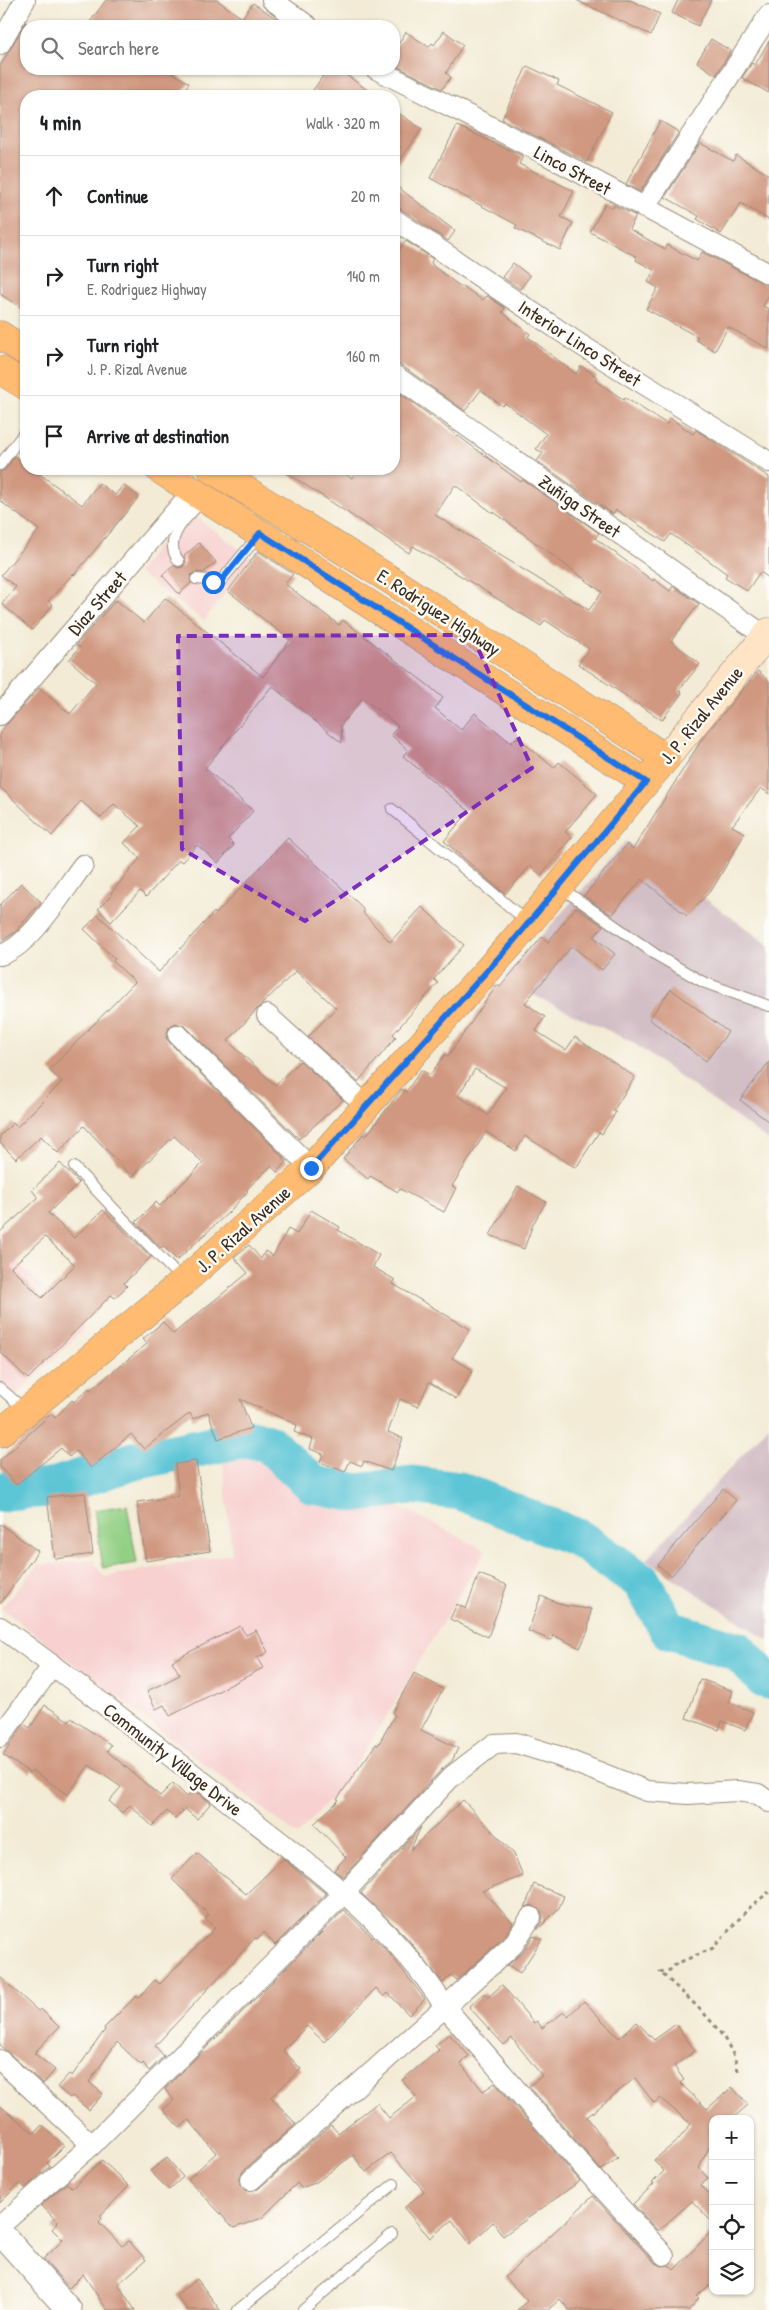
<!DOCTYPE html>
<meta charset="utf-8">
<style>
:root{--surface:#fff;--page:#f2f2f2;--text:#202124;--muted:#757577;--line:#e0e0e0}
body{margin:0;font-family:"Patrick Hand",sans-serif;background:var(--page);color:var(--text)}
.controls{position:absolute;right:15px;bottom:15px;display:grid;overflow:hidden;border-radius:10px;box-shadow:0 1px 4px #0004}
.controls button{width:45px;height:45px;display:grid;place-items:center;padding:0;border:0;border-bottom:1px solid var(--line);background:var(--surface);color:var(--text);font:25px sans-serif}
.stop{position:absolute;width:15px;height:15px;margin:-11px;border:4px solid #1a73e8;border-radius:50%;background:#fff}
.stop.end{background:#1a73e8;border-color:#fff;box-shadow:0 1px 5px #0008}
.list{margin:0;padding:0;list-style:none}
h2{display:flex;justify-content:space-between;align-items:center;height:65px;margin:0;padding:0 20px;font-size:21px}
h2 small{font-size:16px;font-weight:400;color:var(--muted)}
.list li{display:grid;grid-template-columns:32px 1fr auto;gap:15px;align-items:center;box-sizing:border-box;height:80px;padding:0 20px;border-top:1px solid var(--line)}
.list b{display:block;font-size:19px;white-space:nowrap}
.list p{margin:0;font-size:16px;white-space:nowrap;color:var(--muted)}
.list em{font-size:16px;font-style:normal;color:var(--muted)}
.icon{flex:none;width:28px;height:28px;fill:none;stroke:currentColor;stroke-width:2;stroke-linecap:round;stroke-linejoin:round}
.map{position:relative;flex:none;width:769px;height:2310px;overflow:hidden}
.search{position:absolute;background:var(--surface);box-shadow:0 1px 4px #0004;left:20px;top:20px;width:380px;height:55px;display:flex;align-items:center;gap:12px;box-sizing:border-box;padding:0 18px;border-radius:20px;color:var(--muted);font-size:19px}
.panel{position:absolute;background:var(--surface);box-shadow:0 1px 4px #0004;left:20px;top:90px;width:380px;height:385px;border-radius:20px}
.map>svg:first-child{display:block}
.built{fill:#f7d0cf}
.industrial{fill:#d2bec5}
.green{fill:#93d085;stroke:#677d52}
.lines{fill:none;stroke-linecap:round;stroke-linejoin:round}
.river{stroke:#5bc5d6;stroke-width:39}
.building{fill:#d09880;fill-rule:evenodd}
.service-casing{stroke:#978a7a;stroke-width:12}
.minor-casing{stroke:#978a7a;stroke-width:22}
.tertiary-casing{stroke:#978a7a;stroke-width:27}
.secondary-casing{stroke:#978a7a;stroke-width:29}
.primary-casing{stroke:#978a7a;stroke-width:29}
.path{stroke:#978a7a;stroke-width:3;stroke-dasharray:4 4;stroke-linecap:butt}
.service{stroke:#fff;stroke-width:10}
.minor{stroke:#fff;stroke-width:20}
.tertiary{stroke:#fff;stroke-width:25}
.secondary{stroke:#ffe4c6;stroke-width:28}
.primary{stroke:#febb71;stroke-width:28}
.route{stroke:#1a73e8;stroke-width:6}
.marked{fill:#7b2cbf;fill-opacity:0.2;stroke:#7b2cbf;stroke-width:4;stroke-dasharray:10 6;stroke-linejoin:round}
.labels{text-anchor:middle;stroke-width:5;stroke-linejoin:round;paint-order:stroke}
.street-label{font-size:19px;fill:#3b2a1e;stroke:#fdfcf7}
</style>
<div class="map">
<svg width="769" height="2310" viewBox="0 0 769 2310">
<rect width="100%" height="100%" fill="#fdfcf7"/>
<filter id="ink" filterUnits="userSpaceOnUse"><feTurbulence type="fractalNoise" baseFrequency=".02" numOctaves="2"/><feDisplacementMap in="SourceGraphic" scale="10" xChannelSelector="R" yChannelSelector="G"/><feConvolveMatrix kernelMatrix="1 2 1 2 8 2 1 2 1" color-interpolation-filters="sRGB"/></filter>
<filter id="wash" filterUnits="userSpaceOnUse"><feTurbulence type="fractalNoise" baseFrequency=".0096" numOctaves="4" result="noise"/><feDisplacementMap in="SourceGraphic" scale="20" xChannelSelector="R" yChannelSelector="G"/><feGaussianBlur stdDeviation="1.12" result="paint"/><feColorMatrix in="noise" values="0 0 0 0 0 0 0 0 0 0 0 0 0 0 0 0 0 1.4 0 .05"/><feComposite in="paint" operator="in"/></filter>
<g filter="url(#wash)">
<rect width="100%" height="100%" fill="#f3ebd5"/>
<g class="built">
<path d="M186 509 251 558 204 621 138 572Z"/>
<path d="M0 1244 84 1329 15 1396 0 1381Z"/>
<path d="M265 1446 312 1494 398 1506 486 1550 380 1727 342 1787 297 1835 1 1608 38 1565 93 1560 104 1577 232 1554 222 1449Z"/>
</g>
<g class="industrial">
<path d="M626 841 769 945V1141L632 1042 502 980Z"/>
<path d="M769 1426V1641L646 1560Z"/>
</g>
<path class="green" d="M127 1505 137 1563 103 1568 94 1510Z"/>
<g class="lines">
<path class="river" d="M0 1493 4 1491 50 1488 134 1461 246 1438 268 1443 314 1485 358 1493 412 1485 460 1491 578 1538 641 1581 669 1630 738 1651 764 1679 769 1680"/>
</g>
<g id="blocks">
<g class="building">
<path d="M106 0H217L242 18 253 3 287 26H87Z"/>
<path d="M576 0H630L660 14 651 35Z"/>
<path d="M678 0H711L698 26 672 13Z"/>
<path d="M26 22V69H166L189 83 180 96H26V311L0 294V66Z"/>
<path d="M444 31 463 45 446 73 451 77 442 89 394 65V50L406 32 429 47 432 43 434 45Z"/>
<path d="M711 39 731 51 716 75 697 62Z"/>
<path d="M769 41V93L742 78 752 63 755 65Z"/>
<path d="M527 66 559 81 557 85 612 112 587 162 502 119Z"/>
<path d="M328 69H338L376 96H322L313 90Z"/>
<path d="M394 110 422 129 394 169Z"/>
<path d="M660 121 679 132 640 192 626 184Z"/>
<path d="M457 126 523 156 519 164 574 191 561 217 573 223 560 250 515 228 517 225 430 178Z"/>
<path d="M700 143 733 161 736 155 769 175V220L741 203 721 234 697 219 699 216 665 197Z"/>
<path d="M394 184 455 231 448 241 401 209 394 207Z"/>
<path d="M605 204 613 208 614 205 636 216 629 229 665 249 667 245 697 261 702 252 769 286V295L763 306 769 309V349L728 327 715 351 696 340 698 337 646 309 658 288 648 282 654 270 636 260 637 257 590 232Z"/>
<path d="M406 241 433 259 431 262 433 266 461 287 463 286 482 300 487 296 505 308 502 312 530 334 528 337 576 374 581 366 597 377 595 380 624 400 625 398 667 424 670 418 693 434 696 430 769 477V578L760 572 747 591 725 577 727 574 704 557 671 534 665 542 616 510 613 514 537 461 543 453 536 449 546 434 505 403 502 406 481 390 465 411 401 365 394 363V256Z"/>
<path d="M513 263 530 276 520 289 502 277Z"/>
<path d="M394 389 521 482 523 480 599 533 595 538 653 581 654 579 670 591 673 586 699 604 671 641 700 664 679 690 682 693 662 720 578 664 589 649 545 620 541 626 413 546 409 553 281 469H337L352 478 358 469H394ZM455 485 493 513 494 512 602 592 589 610 435 515Z"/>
<path d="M15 456 26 464V469H33L82 505 99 483 115 495 123 485 139 497 74 575 73 574 48 601 53 605 32 630 2 604 16 587 1 575 39 530 0 501V472L6 469Z"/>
<path d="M199 543 216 562 203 573 196 572 191 575V583L179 594 162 575 173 565 178 568 183 567 186 562 184 556Z"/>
<path d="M258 551 293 574 285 584 339 625 343 620 429 686 443 698 435 708 461 730 475 713 511 743 517 737 554 768 559 762 597 794 565 832 572 837 541 875 530 866 505 894 444 841 469 811 403 756 408 750 391 735 398 726 363 698 341 725 342 743 272 686 205 768 253 811 228 839 234 845 218 863 197 845 182 862 179 860 146 897 140 891 111 922 98 909 112 895 111 893 140 858 124 843 140 826 114 804 101 818 81 801 52 836 0 787V732L39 688 70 714 96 683 69 660 80 647 76 645 116 600 144 623 165 598 263 677 290 640 228 591Z"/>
<path d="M758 671 769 681V794L761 788 732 826 745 833 713 888 687 916 642 879 612 915 584 896 627 844 633 849 702 739Z"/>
<path d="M288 838 362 907 364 914 390 942 422 907 464 945 434 979 438 983 393 1034 396 1037 358 1082 308 1037 336 1008 296 971 259 1007 228 1041 275 1085 300 1061 343 1100 299 1139 186 1027 175 1023 169 1027 166 1038 170 1043 287 1161 277 1172 271 1166 246 1190 248 1191 229 1212 177 1260 163 1246 161 1248 136 1222 156 1202 160 1206 203 1163 174 1136 132 1177 84 1126 58 1153 41 1136 16 1159 0 1143V1136L13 1123 17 1127 62 1082 49 1070 135 982 113 961 115 959 84 929 98 915 159 972 214 912 216 914Z"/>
<path d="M21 883 41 902 15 932 0 942V905Z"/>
<path d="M576 907 603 926 594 937 615 954 602 970 572 946 525 1003 545 1017 536 1031 566 1050 575 1037 635 1077 613 1111 616 1112 602 1134 599 1132 576 1168 525 1136 516 1151 486 1132 452 1186 456 1188 444 1212 400 1189 398 1192 370 1176 368 1179 343 1159 363 1134 366 1136 402 1089 406 1092 421 1070 430 1075 445 1054 448 1056 497 985 500 987 542 937 548 942ZM475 1069 506 1088 488 1115 458 1096Z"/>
<path d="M671 989 728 1032 706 1061 649 1019Z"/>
<path d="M769 1062V1122L740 1100Z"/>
<path d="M60 1163 79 1183 48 1213 74 1238 103 1210 151 1257 124 1283 127 1286 115 1298 111 1295 28 1379 0 1352V1232L38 1198 32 1190ZM45 1237 75 1265 42 1298 11 1267Z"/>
<path d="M518 1186 546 1202 533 1224 524 1249 490 1235Z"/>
<path d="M311 1210 340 1227 338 1230 379 1255 373 1267 395 1280 393 1284 470 1329 452 1358 473 1370 456 1399 429 1382 418 1407 400 1399 388 1432 403 1438 391 1471 364 1461 362 1466 350 1461 345 1472 320 1462 323 1454 310 1449 313 1439 294 1432 297 1425 240 1399 251 1428 218 1439 208 1412 193 1419 190 1413 144 1449 131 1434 91 1468 76 1451 69 1457 61 1448 16 1485 0 1467V1460L51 1414 55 1418 72 1400 74 1402 89 1388 90 1390 147 1344 143 1339 163 1322 173 1334 248 1273 234 1257 249 1245 261 1259 265 1251 273 1256 288 1229 297 1234Z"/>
<path d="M196 1461 210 1551 146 1561 137 1502 179 1496 175 1464Z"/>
<path d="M723 1489 736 1500 671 1576 658 1565Z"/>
<path d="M85 1493 93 1554 55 1559 47 1497Z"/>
<path d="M0 1524 38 1551 0 1604Z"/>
<path d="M479 1574 507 1585 488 1637 450 1619 457 1604 466 1609Z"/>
<path d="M541 1596 566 1606 591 1609 588 1631 580 1648 553 1635 551 1640 528 1631Z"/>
<path d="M240 1626 246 1635 256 1630 268 1652 257 1658 263 1668 170 1716 164 1705 156 1709 147 1691 180 1675 172 1661Z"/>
<path d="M414 1673 443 1689 421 1730 458 1748 452 1761 442 1769 343 1877 334 1870 346 1857 314 1824 339 1800 337 1799 376 1744 378 1745 395 1715 392 1713Z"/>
<path d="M700 1679 733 1691 729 1702 753 1712 745 1730 722 1721 719 1730 686 1718Z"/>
<path d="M45 1705 69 1721 71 1718 111 1745 107 1751 160 1796 173 1783 187 1797 193 1789 211 1803 197 1819 185 1809 175 1819 167 1811 152 1826 130 1805 122 1813 109 1801 121 1787 89 1765 68 1795 32 1770 30 1773 3 1755 24 1724 30 1728Z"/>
<path d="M463 1800 514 1854 523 1876 482 1891 513 1923 504 1937 457 1980 451 1975 443 1983 407 1938 361 1893 421 1827 410 1850Z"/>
<path d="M197 1853 246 1894 283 1859 326 1894 275 1945 264 1932 257 1939 255 1938 155 2046 164 2056 149 2071 143 2063 141 2065 117 2042 89 2082 103 2094 89 2110 72 2096 70 2098 57 2087 69 2074 72 2076 105 2030 104 2028 136 1996 138 1998 155 1980 160 1984 215 1928 205 1918 209 1915 172 1879Z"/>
<path d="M534 1884 564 1896 559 1908 537 1930 543 1918 542 1912 532 1905 525 1907Z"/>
<path d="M344 1910 390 1954 425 1999 409 2015 388 1993 384 1997 376 1988 324 2042 307 2026 283 2050 301 2069 271 2097 296 2124 243 2171 240 2177V2183L247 2191 258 2189 331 2125 338 2133 377 2103 389 2118 416 2097 402 2080 439 2050 435 2046 449 2034 469 2056 461 2064 483 2091 495 2083 580 2181 503 2236 493 2222 470 2244 452 2220 430 2238 404 2208 424 2191 391 2153 366 2172 353 2155 315 2183 301 2188 297 2183 262 2218 234 2228 188 2179 216 2153 189 2120 180 2128 163 2110 174 2100 165 2089Z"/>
<path d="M533 1936 542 1939 520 1973 508 1965 523 1952Z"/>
<path d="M0 1977 38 2011 41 2009 59 2027 34 2053 55 2070 43 2084 0 2045Z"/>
<path d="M502 1985 534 2023 537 2021 542 2028 564 2012 568 2016 584 2001 619 2038 637 2022 654 2040 676 2024 695 2051 674 2066 684 2080 680 2083 707 2109 732 2087 748 2105 732 2119H713V2139L699 2168 708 2178 700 2185 713 2199V2223L692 2201 658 2231 633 2204 654 2184 652 2183 664 2171 654 2160 678 2140 691 2124 660 2098 654 2103 635 2078 587 2117 618 2158 601 2170 529 2086 542 2076 512 2038 504 2045 469 2007 484 1993 488 1997Z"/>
<path d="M0 2106 34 2133 42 2125 64 2146 47 2163 50 2166 25 2188 20 2183 0 2203Z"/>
<path d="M167 2158 183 2177 169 2190 150 2171Z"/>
<path d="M102 2160 129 2186 100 2216 102 2218 99 2222 122 2246 129 2241 146 2260 118 2284 135 2310H107L83 2274 69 2288 43 2259 63 2240 52 2229 58 2222 41 2205 67 2183 72 2188Z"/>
<path d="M593 2196 655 2263 661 2266 669 2265 674 2270 713 2230V2283L696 2296 699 2298 689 2310H569L560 2299 548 2310H517L527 2301 505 2277Z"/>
<path d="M197 2279 220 2310H187L176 2295Z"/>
</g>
</g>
</g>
<g filter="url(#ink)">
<use href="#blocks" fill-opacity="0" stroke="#978a7a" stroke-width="1"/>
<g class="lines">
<defs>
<g id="service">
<path d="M0 465 26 430"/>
<path d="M179 561C160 538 190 515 204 499"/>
<path d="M196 579 221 581 258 536"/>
<path d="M392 809 528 922"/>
<path d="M560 887 658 956 703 982 769 1006"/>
<path d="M74 1167 182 1280"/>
<path d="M0 1388 26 1411"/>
<path d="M238 2310 394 2184"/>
<path d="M303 2310 392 2234"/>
</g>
<g id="minor">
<path d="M272 0 308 26"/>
<path d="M0 44 25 0"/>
<path d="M376 69 547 155 769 274"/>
<path d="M644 208 769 15"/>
<path d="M394 219 581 345 769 462"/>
<path d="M394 375 765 636"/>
<path d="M0 715 193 491"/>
<path d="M0 955C30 947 63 891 83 865"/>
<path d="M267 1015 368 1107"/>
<path d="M178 1035 311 1168"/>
<path d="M0 1627C75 1680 147 1738 220 1795 300 1858 391 1920 445 2007L513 1945 531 1917"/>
<path d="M0 1737 53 1665"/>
<path d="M0 2060 92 2145"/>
<path d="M251 2180 445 2007 591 2176 664 2255"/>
<path d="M0 2226 92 2145 345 1892 451 1777 494 1744 516 1743 558 1756 647 1791 688 1794 737 1791 758 1794 769 1802"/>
</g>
<path id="tertiary" d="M0 2232 69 2310"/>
<path id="secondary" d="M666 758 769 632"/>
<g id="primary">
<path d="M0 335 26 352"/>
<path d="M0 370 26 386"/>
<path d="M159 469 646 782"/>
<path d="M0 1433 183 1282 311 1168 511 944 666 758 386 577 212 469"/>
</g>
</defs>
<use href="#service" class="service-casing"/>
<use href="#minor" class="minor-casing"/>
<use href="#tertiary" class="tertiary-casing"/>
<use href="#secondary" class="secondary-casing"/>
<use href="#primary" class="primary-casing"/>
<path class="path" d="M738 2071C732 2033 687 1997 660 1972L670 1970 676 1964 713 1948 748 1909 769 1892"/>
<use href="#service" class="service"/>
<use href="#minor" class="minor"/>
<use href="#tertiary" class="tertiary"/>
<use href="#secondary" class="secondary"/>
<use href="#primary" class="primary"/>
</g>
</g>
<g class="lines" filter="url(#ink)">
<path class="route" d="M213 582 221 581 260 533 646 782 511 944 311 1168"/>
</g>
<path class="marked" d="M472 635 532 768 305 921 182 849 178 636Z"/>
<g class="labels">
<g class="street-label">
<text transform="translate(573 170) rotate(28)" y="7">Linco Street</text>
<text transform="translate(580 343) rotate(33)" y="7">Interior Linco Street</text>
<text transform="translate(580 506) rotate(35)" y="7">Zuñiga Street</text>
<text transform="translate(97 603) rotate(-49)" y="7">Diaz Street</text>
<text transform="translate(439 612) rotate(33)" y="7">E. Rodriguez Highway</text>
<text transform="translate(701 715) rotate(-51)" y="7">J. P. Rizal Avenue</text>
<text transform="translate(243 1229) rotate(-42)" y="7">J. P. Rizal Avenue</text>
<text transform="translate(173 1759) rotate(38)" y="7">Community Village Drive</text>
</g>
</g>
</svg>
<div class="controls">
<button>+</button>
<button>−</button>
<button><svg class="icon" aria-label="locate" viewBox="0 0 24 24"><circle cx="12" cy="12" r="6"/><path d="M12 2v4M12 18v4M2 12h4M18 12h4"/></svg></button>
<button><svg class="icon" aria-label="layers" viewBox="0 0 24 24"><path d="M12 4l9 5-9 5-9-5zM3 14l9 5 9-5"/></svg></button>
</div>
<div class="stop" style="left:213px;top:582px"></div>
<div class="stop end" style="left:311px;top:1168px"></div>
<div class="search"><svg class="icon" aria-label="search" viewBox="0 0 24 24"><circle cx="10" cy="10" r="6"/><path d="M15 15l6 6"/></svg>Search here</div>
<section class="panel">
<h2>4 min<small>Walk · 320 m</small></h2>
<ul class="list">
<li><svg class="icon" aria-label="ahead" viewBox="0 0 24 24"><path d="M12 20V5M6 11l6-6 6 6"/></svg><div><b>Continue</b></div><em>20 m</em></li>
<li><svg class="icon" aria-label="right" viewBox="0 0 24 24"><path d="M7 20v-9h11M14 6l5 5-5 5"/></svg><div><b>Turn right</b><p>E. Rodriguez Highway</p></div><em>140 m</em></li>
<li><svg class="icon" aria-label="right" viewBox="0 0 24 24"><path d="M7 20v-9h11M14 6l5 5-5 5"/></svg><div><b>Turn right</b><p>J. P. Rizal Avenue</p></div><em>160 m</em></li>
<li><svg class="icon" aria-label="arrive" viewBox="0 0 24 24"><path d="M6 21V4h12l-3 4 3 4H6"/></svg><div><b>Arrive at destination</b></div></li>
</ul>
</section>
</div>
